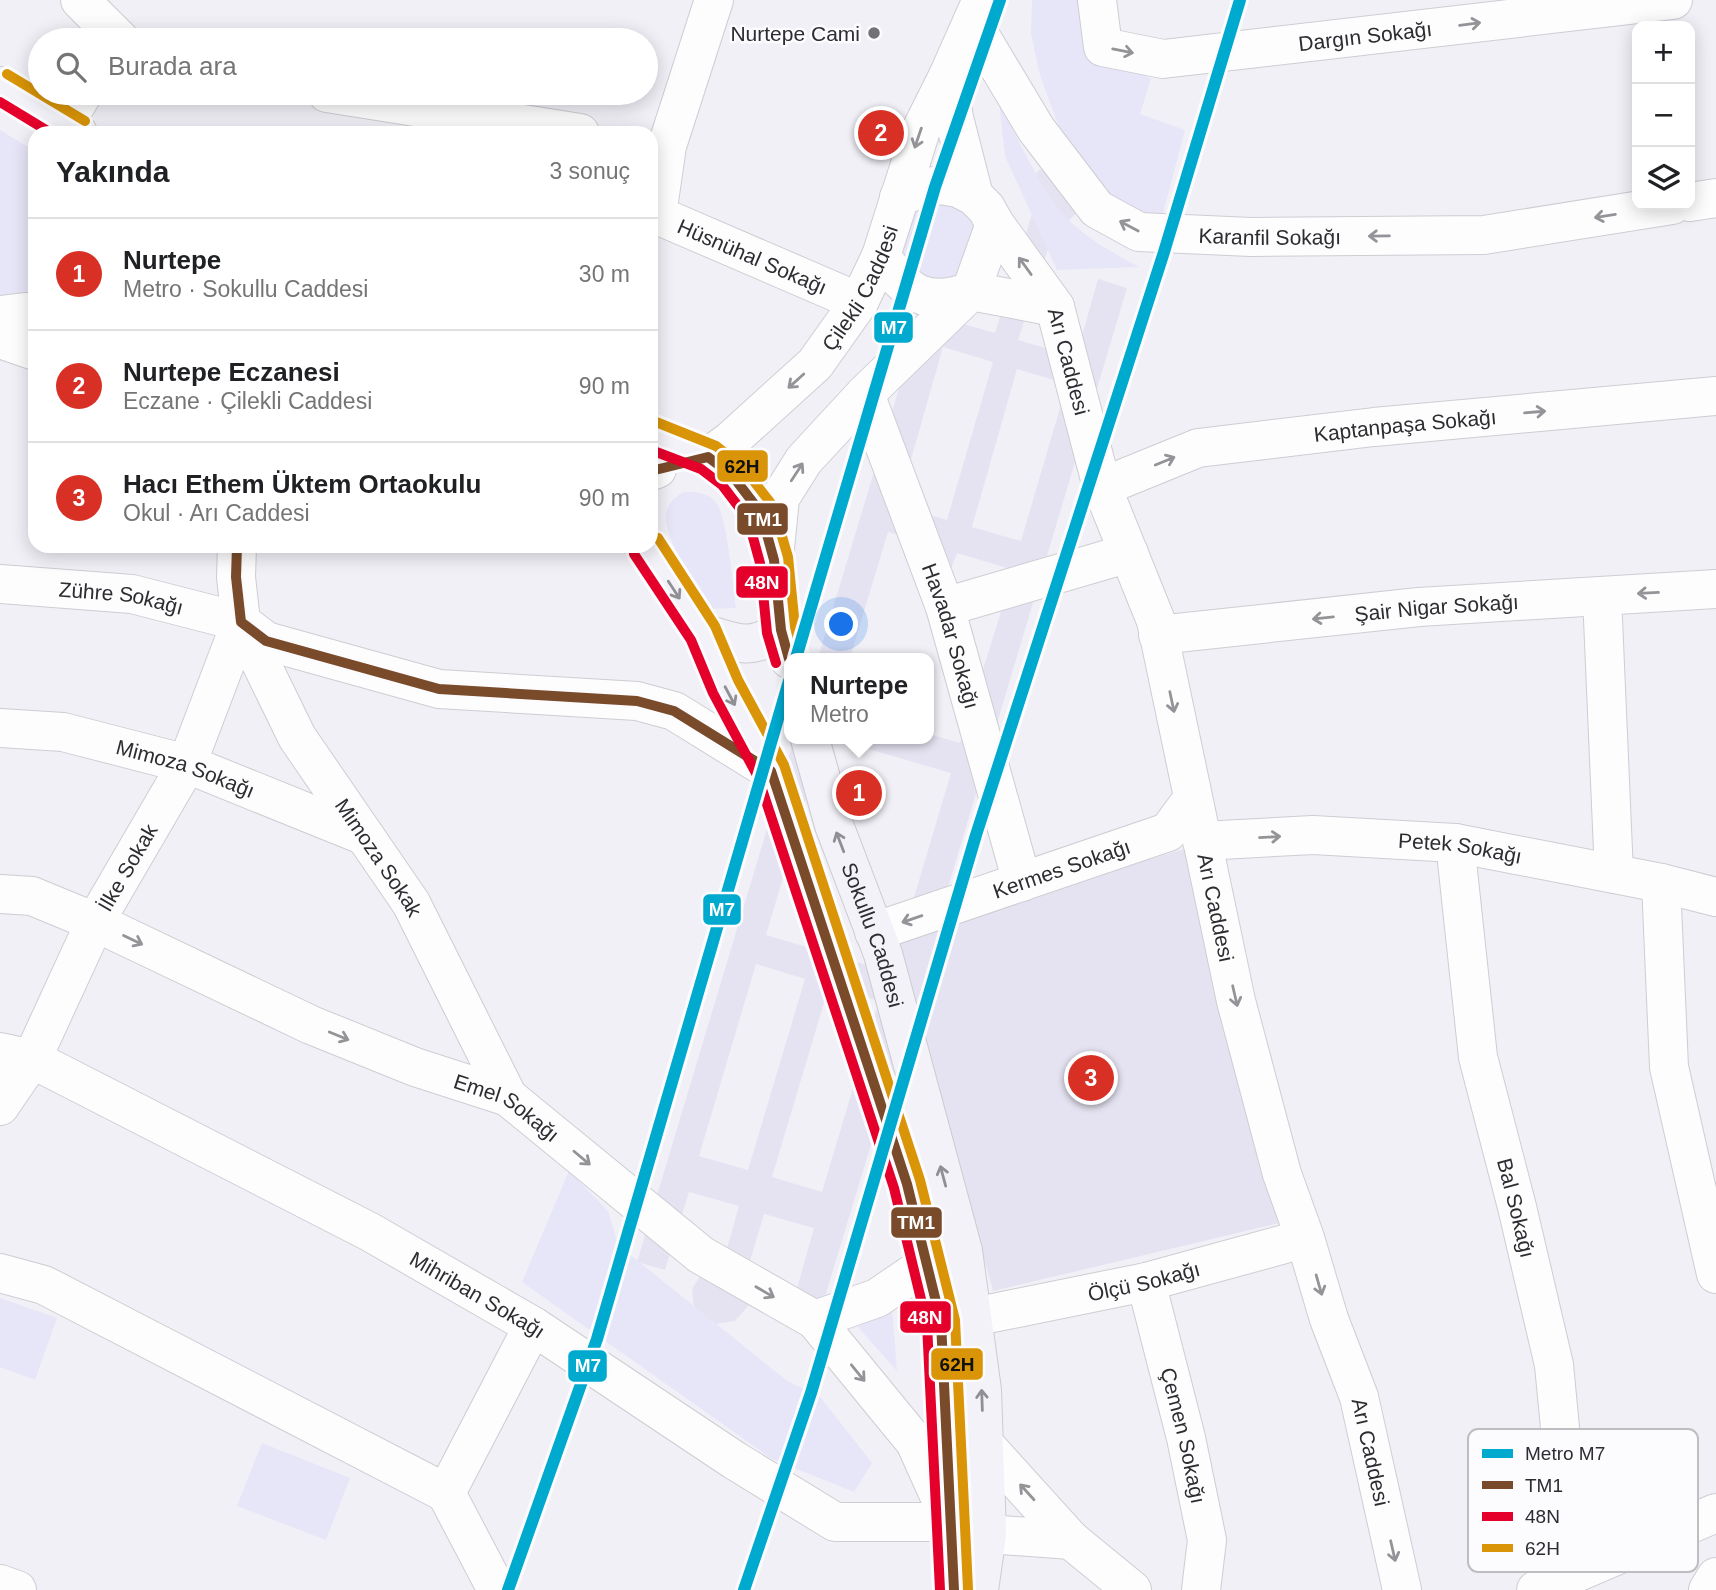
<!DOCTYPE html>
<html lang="tr">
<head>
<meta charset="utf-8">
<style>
	:root { --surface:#fff; --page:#f2f2f2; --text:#202124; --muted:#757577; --line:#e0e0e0; --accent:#d93025 }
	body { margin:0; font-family:Arial,sans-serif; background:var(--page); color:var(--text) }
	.controls { position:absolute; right:21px; top:21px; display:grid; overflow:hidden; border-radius:14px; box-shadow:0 4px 18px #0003 }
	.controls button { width:63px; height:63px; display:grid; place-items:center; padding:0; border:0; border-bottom:2px solid var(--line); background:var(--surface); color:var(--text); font:35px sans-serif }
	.you { position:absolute; left:842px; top:625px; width:24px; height:24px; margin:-18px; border:5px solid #fff; border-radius:50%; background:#1a73e8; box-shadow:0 0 0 10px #1a73e833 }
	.badge { display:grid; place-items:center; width:46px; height:46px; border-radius:50%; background:var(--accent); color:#fff; font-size:23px; font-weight:700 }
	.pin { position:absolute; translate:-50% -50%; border:4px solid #fff; box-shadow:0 2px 7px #0006 }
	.popup { position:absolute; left:784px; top:653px; width:150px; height:91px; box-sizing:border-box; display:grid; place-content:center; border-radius:14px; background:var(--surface); filter:drop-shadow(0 2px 5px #0005); font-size:23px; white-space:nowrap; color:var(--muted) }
	.popup b { font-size:26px; color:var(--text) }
	.popup::after { content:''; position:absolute; left:50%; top:100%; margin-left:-14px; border:14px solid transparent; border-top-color:var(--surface) }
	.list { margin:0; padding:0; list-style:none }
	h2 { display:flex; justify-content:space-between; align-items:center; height:91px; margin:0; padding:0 28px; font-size:30px }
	h2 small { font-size:23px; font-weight:400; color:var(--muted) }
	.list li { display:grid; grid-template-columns:46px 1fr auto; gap:21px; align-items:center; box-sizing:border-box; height:112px; padding:0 28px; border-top:2px solid var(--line) }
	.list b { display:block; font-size:26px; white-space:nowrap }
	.list p { margin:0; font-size:23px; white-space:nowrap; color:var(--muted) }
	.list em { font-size:23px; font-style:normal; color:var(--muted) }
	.icon { flex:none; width:38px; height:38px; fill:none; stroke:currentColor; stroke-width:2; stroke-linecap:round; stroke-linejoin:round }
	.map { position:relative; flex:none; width:1716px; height:1590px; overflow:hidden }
	.search { position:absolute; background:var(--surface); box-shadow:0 4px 18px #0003; left:28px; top:28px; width:630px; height:77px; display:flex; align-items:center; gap:18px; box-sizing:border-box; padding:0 24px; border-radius:38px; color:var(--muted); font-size:26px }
	.panel { position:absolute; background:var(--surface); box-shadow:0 4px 18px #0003; left:28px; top:126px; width:630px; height:427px; border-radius:21px }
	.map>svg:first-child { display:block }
</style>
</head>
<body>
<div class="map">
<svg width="1716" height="1590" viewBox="0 0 1716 1590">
	<rect width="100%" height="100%" fill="#f1f0f7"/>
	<!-- built -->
	<path fill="#e5e3f1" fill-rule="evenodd" d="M1049 167 1081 209 1067 222 1056 225 1018 340 1076 357 1098 279 1127 288 938 921 1188 848 1284 1222 993 1291 914 1003 820 1313 793 1303 814 1228 764 1214 745 1278 750 1296 748 1306 735 1321 716 1324 707 1321 694 1307 692 1289 702 1273 722 1266 739 1206 689 1192 665 1270 637 1262 794 739H824L766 935 891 972 895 934 904 931 951 773 834 739H929V734L960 743 1014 570 957 553 950 571 931 545 888 532 850 658H818L944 239 950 320 995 333 1032 214V178L1039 170ZM943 347 993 362 947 520 898 505ZM1017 369 1067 384 1021 541 972 527ZM756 964 805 979 748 1170 699 1156ZM829 986 879 1001 822 1192 772 1177Z"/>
	<!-- green -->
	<path fill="#e7e5f8" d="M1032 0H1087L1086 45 1151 79 1140 114 1185 130 1162 217 1134 215 1089 179 1062 135 1040 75 1031 34Z
		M999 102C1020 141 1042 196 1075 226 1095 243 1116 255 1139 267L1057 270 1005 156Z
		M0 130 35 151V309L0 300Z
		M934 202 959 206 977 224 956 279 929 280 908 264 902 252 911 214 922 207Z
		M683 492C696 492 709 492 717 504 727 518 733 587 736 608L710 609C698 588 665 540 666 518 666 506 673 498 683 492Z
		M569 1171 608 1211 618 1245 786 1380 821 1398 872 1463 854 1492 772 1459 522 1282Z
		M0 1298 57 1318 35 1380 0 1367Z
		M892 1307 897 1371 858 1327Z
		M262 1443 350 1478 326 1540 237 1506Z"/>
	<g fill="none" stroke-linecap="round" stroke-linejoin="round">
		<defs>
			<g id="minor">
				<path d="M80 0 120 40"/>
				<path id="s1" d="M714 0 667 146 657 215 859 302"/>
				<path id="s2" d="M1097 0 1103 47 1163 59 1673 0"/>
				<path id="s3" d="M972 22 1036 129 1097 209 1139 232 1251 237 1484 235 1672 205"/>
				<path d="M948 76 954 118 974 196"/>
				<path d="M327 93 580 133"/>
				<path d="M64 125 83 93"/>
				<path id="s4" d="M899 197 923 188 940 185 958 188 974 196 986 208 995 224 1055 307 1102 487 1156 621 1236 1001 1282 1174 1305 1238 1329 1319 1359 1397 1402 1590"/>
				<path d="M1690 202 1716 198"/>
				<path d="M881 256C907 293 925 308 971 291L995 224"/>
				<path d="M0 315 27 312 35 313"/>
				<path d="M0 339 35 351"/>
				<path id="s5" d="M865 394 945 607 1022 882"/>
				<path id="s6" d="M708 457 730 441 815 364 859 302 881 256 921 130 948 76 980 4"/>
				<path d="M651 471 657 469"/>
				<path id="s7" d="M1102 487 1198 448 1374 427 1716 396"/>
				<path id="s8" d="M237 546 236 577 241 622 297 737 411 903 508 1097"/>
				<path d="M774 558 780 498 804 460 865 394 971 291 1055 307"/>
				<path id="s9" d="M0 584 132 594 241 622 266 641 439 689 637 701 674 711 771 771"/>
				<path d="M1602 596 1614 874"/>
				<path d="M945 607 1129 553"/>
				<path id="s10" d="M1158 635 1419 607 1716 589"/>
				<path id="s11" d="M0 728 63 732 187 764 365 836"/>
				<path id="s12" d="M1202 841 1313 835 1455 843 1661 883 1716 897"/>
				<path id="s13" d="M1455 843 1478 1057 1517 1207 1554 1365 1574 1574"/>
				<path d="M1661 883 1669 1067 1716 1274"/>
				<path id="s14" d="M0 894 32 896 95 922 311 1025 415 1067 508 1097 701 1255 815 1320 877 1298 927 1264 947 1238"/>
				<path id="s15" d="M874 932 1168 832 1193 798"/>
				<path id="s16" d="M0 1052 32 1059 370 1232 533 1326 734 1460 835 1522H951L915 1442 815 1320"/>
				<path id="s17" d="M0 1106 32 1059 95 922 187 764 241 622"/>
				<path d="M0 1273 44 1285 446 1493 497 1590"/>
				<path id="s18" d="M1146 1282 1186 1438 1207 1540 1201 1590"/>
				<path id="s19" d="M993 1313 1146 1282 1292 1242"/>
				<path d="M984 1444 1071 1540 1132 1590"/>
				<path d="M446 1493 533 1326"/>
				<path d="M987 1534 1071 1540"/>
				<path d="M0 1584 17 1590"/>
				<path d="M1536 1590 1716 1513"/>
				<path d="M1708 1590 1716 1577"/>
			</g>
			<g id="major">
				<path d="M0 86 78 133"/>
				<path d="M651 435 708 457 732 475 761 513 774 560 781 630 789 659"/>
				<path d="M646 546 703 633 725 686 771 771 907 1184 941 1322 954 1590"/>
				<path d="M703 633C736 643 750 652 781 630"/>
				<path id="s20" d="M810 739 834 825 883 954 963 1251 982 1390 987 1534 979 1590"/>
			</g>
		</defs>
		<!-- minor casing -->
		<use href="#minor" stroke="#cecdd2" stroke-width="40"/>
		<!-- major casing -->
		<use href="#major" stroke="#cccbcf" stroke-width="40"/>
		<!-- minor -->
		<use href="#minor" stroke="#fdfdfe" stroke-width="38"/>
		<!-- major -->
		<use href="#major" stroke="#f3f2f8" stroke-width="38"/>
		<defs>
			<path id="bus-1" d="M651 471 708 457 732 475 761 513 774 560 781 630 789 659
				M237 546 236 577 241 622 266 641 439 689 637 701 674 711 771 771 907 1184 941 1322 954 1590"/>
			<path id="bus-2" d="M0 102 51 133
				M651 450 701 469 722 485 748 519 760 563 767 633 776 663
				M634 554 691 640 713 693 758 777 894 1188 927 1324 940 1590"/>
			<path id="bus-3" d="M7 74 85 121
				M656 422 716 446 742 466 773 506 788 557 795 627 802 655
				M658 538 715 626 738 680 784 765 920 1180 955 1320 968 1589"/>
		</defs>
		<!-- bus-1 casing -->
		<use href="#bus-1" stroke="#fcfcff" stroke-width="16"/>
		<!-- bus-2 casing -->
		<use href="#bus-2" stroke="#fcfcff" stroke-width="16"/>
		<!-- bus-3 casing -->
		<use href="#bus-3" stroke="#fcfcff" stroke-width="16"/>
		<!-- bus-1 -->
		<use href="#bus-1" stroke="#7a4b2a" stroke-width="10"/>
		<!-- bus-2 -->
		<use href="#bus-2" stroke="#e4002b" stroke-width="10"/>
		<!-- bus-3 -->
		<use href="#bus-3" stroke="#d99407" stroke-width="10"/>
		<defs>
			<path id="metro-1" d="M796 658 935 187 1000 0
				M508 1590 597 1339 789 681
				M744 1590 811 1393 976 835 1164 252 1240 0"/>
		</defs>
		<!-- metro-1 casing -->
		<use href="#metro-1" stroke="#fcfcff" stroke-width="18"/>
		<!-- metro-1 -->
		<use href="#metro-1" stroke="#00a9ce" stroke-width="12"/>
	</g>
	<!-- one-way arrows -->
	<defs><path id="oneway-shaft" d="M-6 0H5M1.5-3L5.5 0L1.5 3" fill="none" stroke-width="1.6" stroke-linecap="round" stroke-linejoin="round" transform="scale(1.75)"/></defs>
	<g stroke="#949498">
		<use href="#oneway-shaft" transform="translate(1470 24) rotate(-7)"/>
		<use href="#oneway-shaft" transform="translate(1123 51) rotate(11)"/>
		<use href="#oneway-shaft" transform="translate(918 138) rotate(109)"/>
		<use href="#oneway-shaft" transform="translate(1605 216) rotate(171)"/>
		<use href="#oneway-shaft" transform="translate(1129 226) rotate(-152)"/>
		<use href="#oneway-shaft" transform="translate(1379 236) rotate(179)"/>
		<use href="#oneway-shaft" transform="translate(1025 266) rotate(-126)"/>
		<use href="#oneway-shaft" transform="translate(796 381) rotate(138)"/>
		<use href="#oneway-shaft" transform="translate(1535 412) rotate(-5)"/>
		<use href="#oneway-shaft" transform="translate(1165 461) rotate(-22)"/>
		<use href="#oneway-shaft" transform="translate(797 472) rotate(-57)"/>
		<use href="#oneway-shaft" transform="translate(1648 593) rotate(177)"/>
		<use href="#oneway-shaft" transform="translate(1323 618) rotate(174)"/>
		<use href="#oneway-shaft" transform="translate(1172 702) rotate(78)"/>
		<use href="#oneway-shaft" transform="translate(1270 837) rotate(-3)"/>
		<use href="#oneway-shaft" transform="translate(912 919) rotate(161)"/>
		<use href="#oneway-shaft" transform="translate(133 940) rotate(26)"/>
		<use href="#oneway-shaft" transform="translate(1235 996) rotate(77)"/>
		<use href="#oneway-shaft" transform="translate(339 1036) rotate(22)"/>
		<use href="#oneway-shaft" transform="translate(582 1158) rotate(40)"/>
		<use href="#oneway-shaft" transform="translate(1319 1285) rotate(74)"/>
		<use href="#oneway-shaft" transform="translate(765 1292) rotate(30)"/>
		<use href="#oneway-shaft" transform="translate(858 1373) rotate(51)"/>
		<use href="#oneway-shaft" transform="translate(1027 1492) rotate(-132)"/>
		<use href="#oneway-shaft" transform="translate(1393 1551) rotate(77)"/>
	</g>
	<g stroke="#908f94">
		<use href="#oneway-shaft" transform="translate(674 590) rotate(57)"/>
		<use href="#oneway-shaft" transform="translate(730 696) rotate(62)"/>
		<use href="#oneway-shaft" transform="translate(840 842) rotate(-111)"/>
		<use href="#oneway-shaft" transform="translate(943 1176) rotate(-105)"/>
		<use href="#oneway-shaft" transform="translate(982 1400) rotate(-92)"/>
	</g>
	<!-- markers -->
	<circle fill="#717176" stroke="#fcfcff" stroke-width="2.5" cx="874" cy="33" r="7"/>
	<g text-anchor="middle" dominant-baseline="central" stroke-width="5" stroke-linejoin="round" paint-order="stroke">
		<!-- poi labels -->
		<g font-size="21" fill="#2c2c31" stroke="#fcfcff" text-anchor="end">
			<text x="860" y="33">Nurtepe Cami</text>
		</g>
		<!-- street labels -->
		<g font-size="21" fill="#2c2c31" stroke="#fcfcff">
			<text stroke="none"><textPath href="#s2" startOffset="312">Dargın Sokağı</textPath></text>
			<text stroke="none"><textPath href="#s3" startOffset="404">Karanfil Sokağı</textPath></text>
			<text stroke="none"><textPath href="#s1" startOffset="327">Hüsnühal Sokağı</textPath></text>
			<text stroke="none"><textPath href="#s6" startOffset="231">Çilekli Caddesi</textPath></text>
			<text stroke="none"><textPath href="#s4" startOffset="273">Arı Caddesi</textPath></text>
			<text stroke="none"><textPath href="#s7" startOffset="312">Kaptanpaşa Sokağı</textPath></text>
			<text stroke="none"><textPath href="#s9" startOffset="122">Zühre Sokağı</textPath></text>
			<text stroke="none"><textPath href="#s10" startOffset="280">Şair Nigar Sokağı</textPath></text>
			<text stroke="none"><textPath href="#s5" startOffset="257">Havadar Sokağı</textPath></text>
			<text stroke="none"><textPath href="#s11" startOffset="191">Mimoza Sokağı</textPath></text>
			<text stroke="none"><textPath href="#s12" startOffset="259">Petek Sokağı</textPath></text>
			<text stroke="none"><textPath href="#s8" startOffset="350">Mimoza Sokak</textPath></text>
			<text stroke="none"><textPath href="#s17" startOffset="271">İlke Sokak</textPath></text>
			<text stroke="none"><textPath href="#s15" startOffset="198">Kermes Sokağı</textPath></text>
			<text stroke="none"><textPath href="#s4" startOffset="840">Arı Caddesi</textPath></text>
			<text stroke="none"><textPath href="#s20" startOffset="206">Sokullu Caddesi</textPath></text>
			<text stroke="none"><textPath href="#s14" startOffset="553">Emel Sokağı</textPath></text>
			<text stroke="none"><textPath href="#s13" startOffset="371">Bal Sokağı</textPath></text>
			<text stroke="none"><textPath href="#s19" startOffset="154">Ölçü Sokağı</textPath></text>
			<text stroke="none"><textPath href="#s16" startOffset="537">Mihriban Sokağı</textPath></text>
			<text stroke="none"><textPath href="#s18" startOffset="158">Çemen Sokağı</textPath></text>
			<text stroke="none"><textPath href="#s4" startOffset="1407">Arı Caddesi</textPath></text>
		</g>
	</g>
	<!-- legend -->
	<rect x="1468" y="1429" width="230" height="143" rx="10" fill="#fcfcff" stroke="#bebec1" stroke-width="2"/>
	<rect x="1482" y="1449" width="31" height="9" fill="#00a9ce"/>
	<rect x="1482" y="1481" width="31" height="8" fill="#7a4b2a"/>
	<rect x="1482" y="1512" width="31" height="9" fill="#e4002b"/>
	<rect x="1482" y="1544" width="31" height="8" fill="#d99407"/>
	<g font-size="19" fill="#2c2c31">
		<text x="1525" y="1460">Metro M7</text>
		<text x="1525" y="1492">TM1</text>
		<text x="1525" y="1523">48N</text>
		<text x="1525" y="1555">62H</text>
	</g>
	<g stroke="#fcfcff" stroke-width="2.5">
		<rect x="873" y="311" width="41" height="33" rx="7" fill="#00a9ce"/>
		<rect x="716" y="449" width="53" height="34" rx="7" fill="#d99407"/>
		<rect x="736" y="502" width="53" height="34" rx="7" fill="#7a4b2a"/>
		<rect x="735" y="565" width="54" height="34" rx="7" fill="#e4002b"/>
		<rect x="702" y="893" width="40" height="33" rx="7" fill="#00a9ce"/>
		<rect x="890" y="1206" width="53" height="33" rx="7" fill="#7a4b2a"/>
		<rect x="899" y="1300" width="53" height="34" rx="7" fill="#e4002b"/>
		<rect x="930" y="1347" width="54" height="34" rx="7" fill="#d99407"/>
		<rect x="567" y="1349" width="41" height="34" rx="7" fill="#00a9ce"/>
	</g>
	<g font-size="19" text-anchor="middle" font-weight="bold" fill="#fff">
		<text x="894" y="334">M7</text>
		<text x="763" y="526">TM1</text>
		<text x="762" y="589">48N</text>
		<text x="722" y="916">M7</text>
		<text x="916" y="1229">TM1</text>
		<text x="925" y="1324">48N</text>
		<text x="588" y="1372">M7</text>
	</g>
	<g font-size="19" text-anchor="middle" font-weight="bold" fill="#111">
		<text x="742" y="473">62H</text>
		<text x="957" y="1371">62H</text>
	</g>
</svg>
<div class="controls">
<button>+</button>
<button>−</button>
<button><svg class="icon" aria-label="layers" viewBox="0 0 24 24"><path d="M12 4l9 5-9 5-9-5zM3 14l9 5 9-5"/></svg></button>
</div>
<div class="you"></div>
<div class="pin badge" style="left:859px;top:793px">1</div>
<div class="popup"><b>Nurtepe</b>Metro</div>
<div class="pin badge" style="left:881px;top:133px">2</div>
<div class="pin badge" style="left:1091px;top:1078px">3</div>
<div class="search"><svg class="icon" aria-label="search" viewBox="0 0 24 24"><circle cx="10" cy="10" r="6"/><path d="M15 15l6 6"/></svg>Burada ara</div>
<section class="panel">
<h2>Yakında<small>3 sonuç</small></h2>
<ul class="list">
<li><span class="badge">1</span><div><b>Nurtepe</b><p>Metro · Sokullu Caddesi</p></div><em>30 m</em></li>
<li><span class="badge">2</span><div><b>Nurtepe Eczanesi</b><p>Eczane · Çilekli Caddesi</p></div><em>90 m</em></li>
<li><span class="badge">3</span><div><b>Hacı Ethem Üktem Ortaokulu</b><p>Okul · Arı Caddesi</p></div><em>90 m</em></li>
</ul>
</section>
</div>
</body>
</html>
